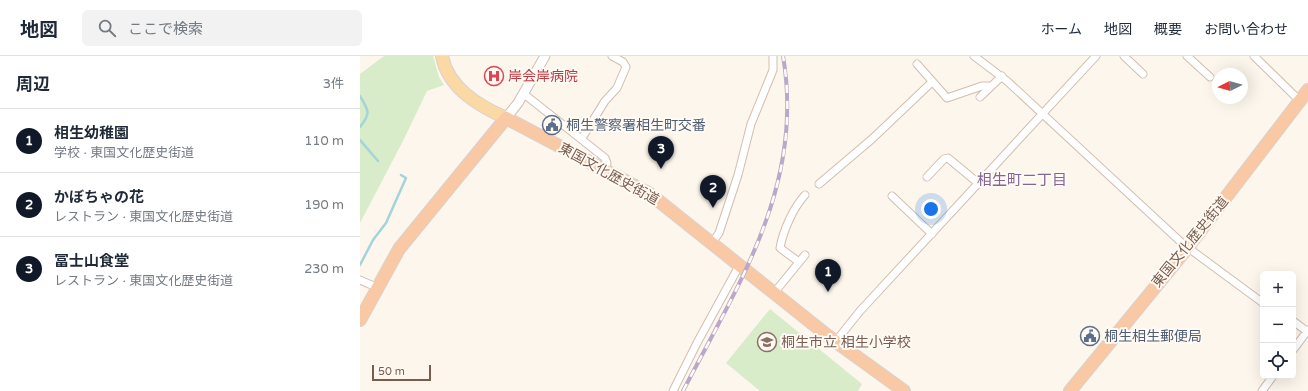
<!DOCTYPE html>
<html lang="ja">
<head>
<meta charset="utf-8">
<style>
	:root { --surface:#fff; --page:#f2f2f3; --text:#1f2937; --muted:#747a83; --line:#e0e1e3; --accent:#111827 }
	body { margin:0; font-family:"Varela Round","Noto Sans JP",sans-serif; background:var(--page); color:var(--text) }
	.controls { position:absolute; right:12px; bottom:12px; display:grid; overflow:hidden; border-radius:6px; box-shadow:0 4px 16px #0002 }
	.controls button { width:36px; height:36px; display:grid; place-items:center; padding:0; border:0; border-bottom:1px solid var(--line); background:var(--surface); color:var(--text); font:20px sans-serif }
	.compass { position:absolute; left:852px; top:12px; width:36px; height:36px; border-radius:50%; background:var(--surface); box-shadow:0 4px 16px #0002; rotate:265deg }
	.scale { position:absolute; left:12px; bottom:10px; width:59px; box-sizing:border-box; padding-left:4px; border:2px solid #7a5c4d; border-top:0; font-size:11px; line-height:14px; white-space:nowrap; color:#7a5c4d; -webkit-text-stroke:3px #fffaf3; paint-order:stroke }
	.you { position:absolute; left:571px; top:153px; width:14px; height:14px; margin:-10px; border:3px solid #fff; border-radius:50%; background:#1a73e8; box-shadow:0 0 0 6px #1a73e833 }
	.badge { display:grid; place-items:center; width:26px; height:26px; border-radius:50%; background:var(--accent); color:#fff; font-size:13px; font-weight:700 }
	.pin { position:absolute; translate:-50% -33px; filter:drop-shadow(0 1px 2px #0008) }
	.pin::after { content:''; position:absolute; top:21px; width:14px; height:12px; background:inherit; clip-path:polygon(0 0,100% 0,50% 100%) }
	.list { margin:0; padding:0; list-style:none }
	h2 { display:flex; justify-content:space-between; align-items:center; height:52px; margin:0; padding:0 16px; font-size:17px }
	h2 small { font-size:13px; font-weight:400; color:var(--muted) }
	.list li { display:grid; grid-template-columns:26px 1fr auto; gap:12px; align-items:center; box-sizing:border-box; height:64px; padding:0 16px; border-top:1px solid var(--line) }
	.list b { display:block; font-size:15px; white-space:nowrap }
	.list p { margin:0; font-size:13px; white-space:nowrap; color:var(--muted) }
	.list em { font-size:13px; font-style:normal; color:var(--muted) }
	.icon { flex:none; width:22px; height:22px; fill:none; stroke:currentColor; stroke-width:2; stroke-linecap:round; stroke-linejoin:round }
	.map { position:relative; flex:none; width:948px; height:335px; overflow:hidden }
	header { display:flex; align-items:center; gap:24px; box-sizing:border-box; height:56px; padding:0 20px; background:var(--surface); border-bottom:1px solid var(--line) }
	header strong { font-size:19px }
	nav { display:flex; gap:22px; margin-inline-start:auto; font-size:14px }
	.search { width:280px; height:36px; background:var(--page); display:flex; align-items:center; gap:10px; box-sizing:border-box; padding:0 14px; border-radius:6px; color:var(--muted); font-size:15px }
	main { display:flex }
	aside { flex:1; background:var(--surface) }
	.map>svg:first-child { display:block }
</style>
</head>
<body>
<header>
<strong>地図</strong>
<div class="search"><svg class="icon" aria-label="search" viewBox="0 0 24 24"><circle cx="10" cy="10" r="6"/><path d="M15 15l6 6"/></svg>ここで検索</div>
<nav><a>ホーム</a><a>地図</a><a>概要</a><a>お問い合わせ</a></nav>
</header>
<main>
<aside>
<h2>周辺<small>3件</small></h2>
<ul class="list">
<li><span class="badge">1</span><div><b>相生幼稚園</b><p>学校 · 東国文化歴史街道</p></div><em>110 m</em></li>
<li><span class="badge">2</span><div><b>かぼちゃの花</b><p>レストラン · 東国文化歴史街道</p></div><em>190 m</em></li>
<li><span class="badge">3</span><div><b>冨士山食堂</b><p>レストラン · 東国文化歴史街道</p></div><em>230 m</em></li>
</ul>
</aside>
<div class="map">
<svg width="948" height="335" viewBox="0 0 948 335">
	<rect width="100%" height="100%" fill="#fdf6ec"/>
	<!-- green -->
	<path fill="#d8ecc9" d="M24 0H73L79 21 84 29 67 35 43 85 0 167V18Z
		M410 253 502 328 498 335H400L366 307Z"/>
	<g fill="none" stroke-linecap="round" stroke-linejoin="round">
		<!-- stream -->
		<path stroke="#a5d3da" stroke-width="2.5" d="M0 40C9 55 11 57 0 71
			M0 84 18 105
			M0 209 13 184 26 167 46 122 41 119"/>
		<defs>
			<path id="minor" d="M614 0 647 25 823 188 903 247
				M764 0 783 18
				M827 0 850 21
				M894 0 940 45
				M557 8 587 42 622 30H631
				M164 38 245 102 247 107 244 115
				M620 41 642 20
				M222 82 245 45 257 32 266 11 263 6 252 0
				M567 121 584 103 588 102 618 127
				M459 128 512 83 572 26
				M532 140 572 178
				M352 187 359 177 378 119 391 68 413 14V0
				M439 206 420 192C423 175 433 152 445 139
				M0 224 16 231
				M414 237 445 199
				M933 265 948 276
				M476 285 500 255 736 0
				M933 294 948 274
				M313 335 337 287 379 210
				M902 335 913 320"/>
			<path id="tertiary" d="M146 62 158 47 185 0"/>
			<path id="primary" d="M82 0C88 32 119 50 146 62"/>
			<path id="trunk" d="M0 264 39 193 146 62 290 138 468 280 544 335
				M710 335 824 196 948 34"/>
		</defs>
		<!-- minor casing -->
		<use href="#minor" stroke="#d1beb0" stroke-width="9"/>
		<!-- tertiary casing -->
		<use href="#tertiary" stroke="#d1beb0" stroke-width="11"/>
		<!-- primary casing -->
		<use href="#primary" stroke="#dad1cd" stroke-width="14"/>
		<!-- trunk casing -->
		<use href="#trunk" stroke="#dad1cd" stroke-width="14"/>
		<!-- minor -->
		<use href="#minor" stroke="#fff" stroke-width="7"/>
		<!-- tertiary -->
		<use href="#tertiary" stroke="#fff" stroke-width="9"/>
		<!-- primary -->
		<use href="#primary" stroke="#fbd9a5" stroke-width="12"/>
		<!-- trunk -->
		<use href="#trunk" stroke="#f9c8a4" stroke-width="12"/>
		<defs>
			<path id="rail" d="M323 335C379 227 445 128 423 0"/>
		</defs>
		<!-- rail casing -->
		<use href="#rail" stroke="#b9a8c9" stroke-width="4"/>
		<!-- rail -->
		<use href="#rail" stroke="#fffaf3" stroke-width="2.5" stroke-dasharray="8" stroke-linecap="butt"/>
	</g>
	<!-- icons -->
	<defs>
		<symbol id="hospital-ring" viewBox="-11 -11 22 22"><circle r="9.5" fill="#fffaf3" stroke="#e0444e" stroke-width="1.5"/><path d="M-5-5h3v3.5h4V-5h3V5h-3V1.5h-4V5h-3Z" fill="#e0444e"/></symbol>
		<symbol id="civic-ring" viewBox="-11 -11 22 22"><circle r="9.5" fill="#fffaf3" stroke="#5c6f8a" stroke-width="1.5"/><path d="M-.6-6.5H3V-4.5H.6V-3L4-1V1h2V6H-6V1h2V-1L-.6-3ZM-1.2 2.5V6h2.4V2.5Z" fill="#5c6f8a"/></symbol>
		<symbol id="school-ring" viewBox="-11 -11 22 22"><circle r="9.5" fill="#fffaf3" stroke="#8d6e63" stroke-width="1.5"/><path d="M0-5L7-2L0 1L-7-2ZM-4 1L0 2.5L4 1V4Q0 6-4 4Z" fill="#8d6e63"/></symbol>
	</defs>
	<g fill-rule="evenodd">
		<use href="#hospital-ring" x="123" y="9" width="22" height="22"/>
		<use href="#civic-ring" x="181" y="58" width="22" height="22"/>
		<use href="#civic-ring" x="719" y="269" width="22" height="22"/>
		<use href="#school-ring" x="396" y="275" width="22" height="22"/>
	</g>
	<g text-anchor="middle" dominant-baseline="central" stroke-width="4" stroke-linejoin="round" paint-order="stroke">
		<!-- health labels -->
		<g font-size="14" fill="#be3a42" stroke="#fffaf3" text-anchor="start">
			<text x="148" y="20">岸会岸病院</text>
		</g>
		<!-- service labels -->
		<g font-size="14" fill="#4e5e75" stroke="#fffaf3" text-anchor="start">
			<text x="206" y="69">桐生警察署相生町交番</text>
			<text x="744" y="280">桐生相生郵便局</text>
		</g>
		<!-- street labels -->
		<g font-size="14" fill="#7a5c4d" stroke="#fffaf3">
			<text transform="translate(249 118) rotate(29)">東国文化歴史街道</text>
			<text transform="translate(830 186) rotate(-51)">東国文化歴史街道</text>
		</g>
		<!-- education labels -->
		<g font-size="14" fill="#785e54" stroke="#fffaf3" text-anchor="start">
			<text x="421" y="286">桐生市立 相生小学校</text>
		</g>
		<!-- neighbourhood labels -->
		<g font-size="15" fill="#846695" stroke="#fffaf3">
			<text x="662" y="124">相生町二丁目</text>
		</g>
	</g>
</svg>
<div class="controls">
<button>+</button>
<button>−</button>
<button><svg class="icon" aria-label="locate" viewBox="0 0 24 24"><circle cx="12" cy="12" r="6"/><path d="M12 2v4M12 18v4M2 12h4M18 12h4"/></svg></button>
</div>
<svg class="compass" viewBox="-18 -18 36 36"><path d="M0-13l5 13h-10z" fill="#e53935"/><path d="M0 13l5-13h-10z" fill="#747a83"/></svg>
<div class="scale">50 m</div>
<div class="you"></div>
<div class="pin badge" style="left:468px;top:236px">1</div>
<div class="pin badge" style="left:353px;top:152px">2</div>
<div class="pin badge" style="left:301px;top:113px">3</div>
</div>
</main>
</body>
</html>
